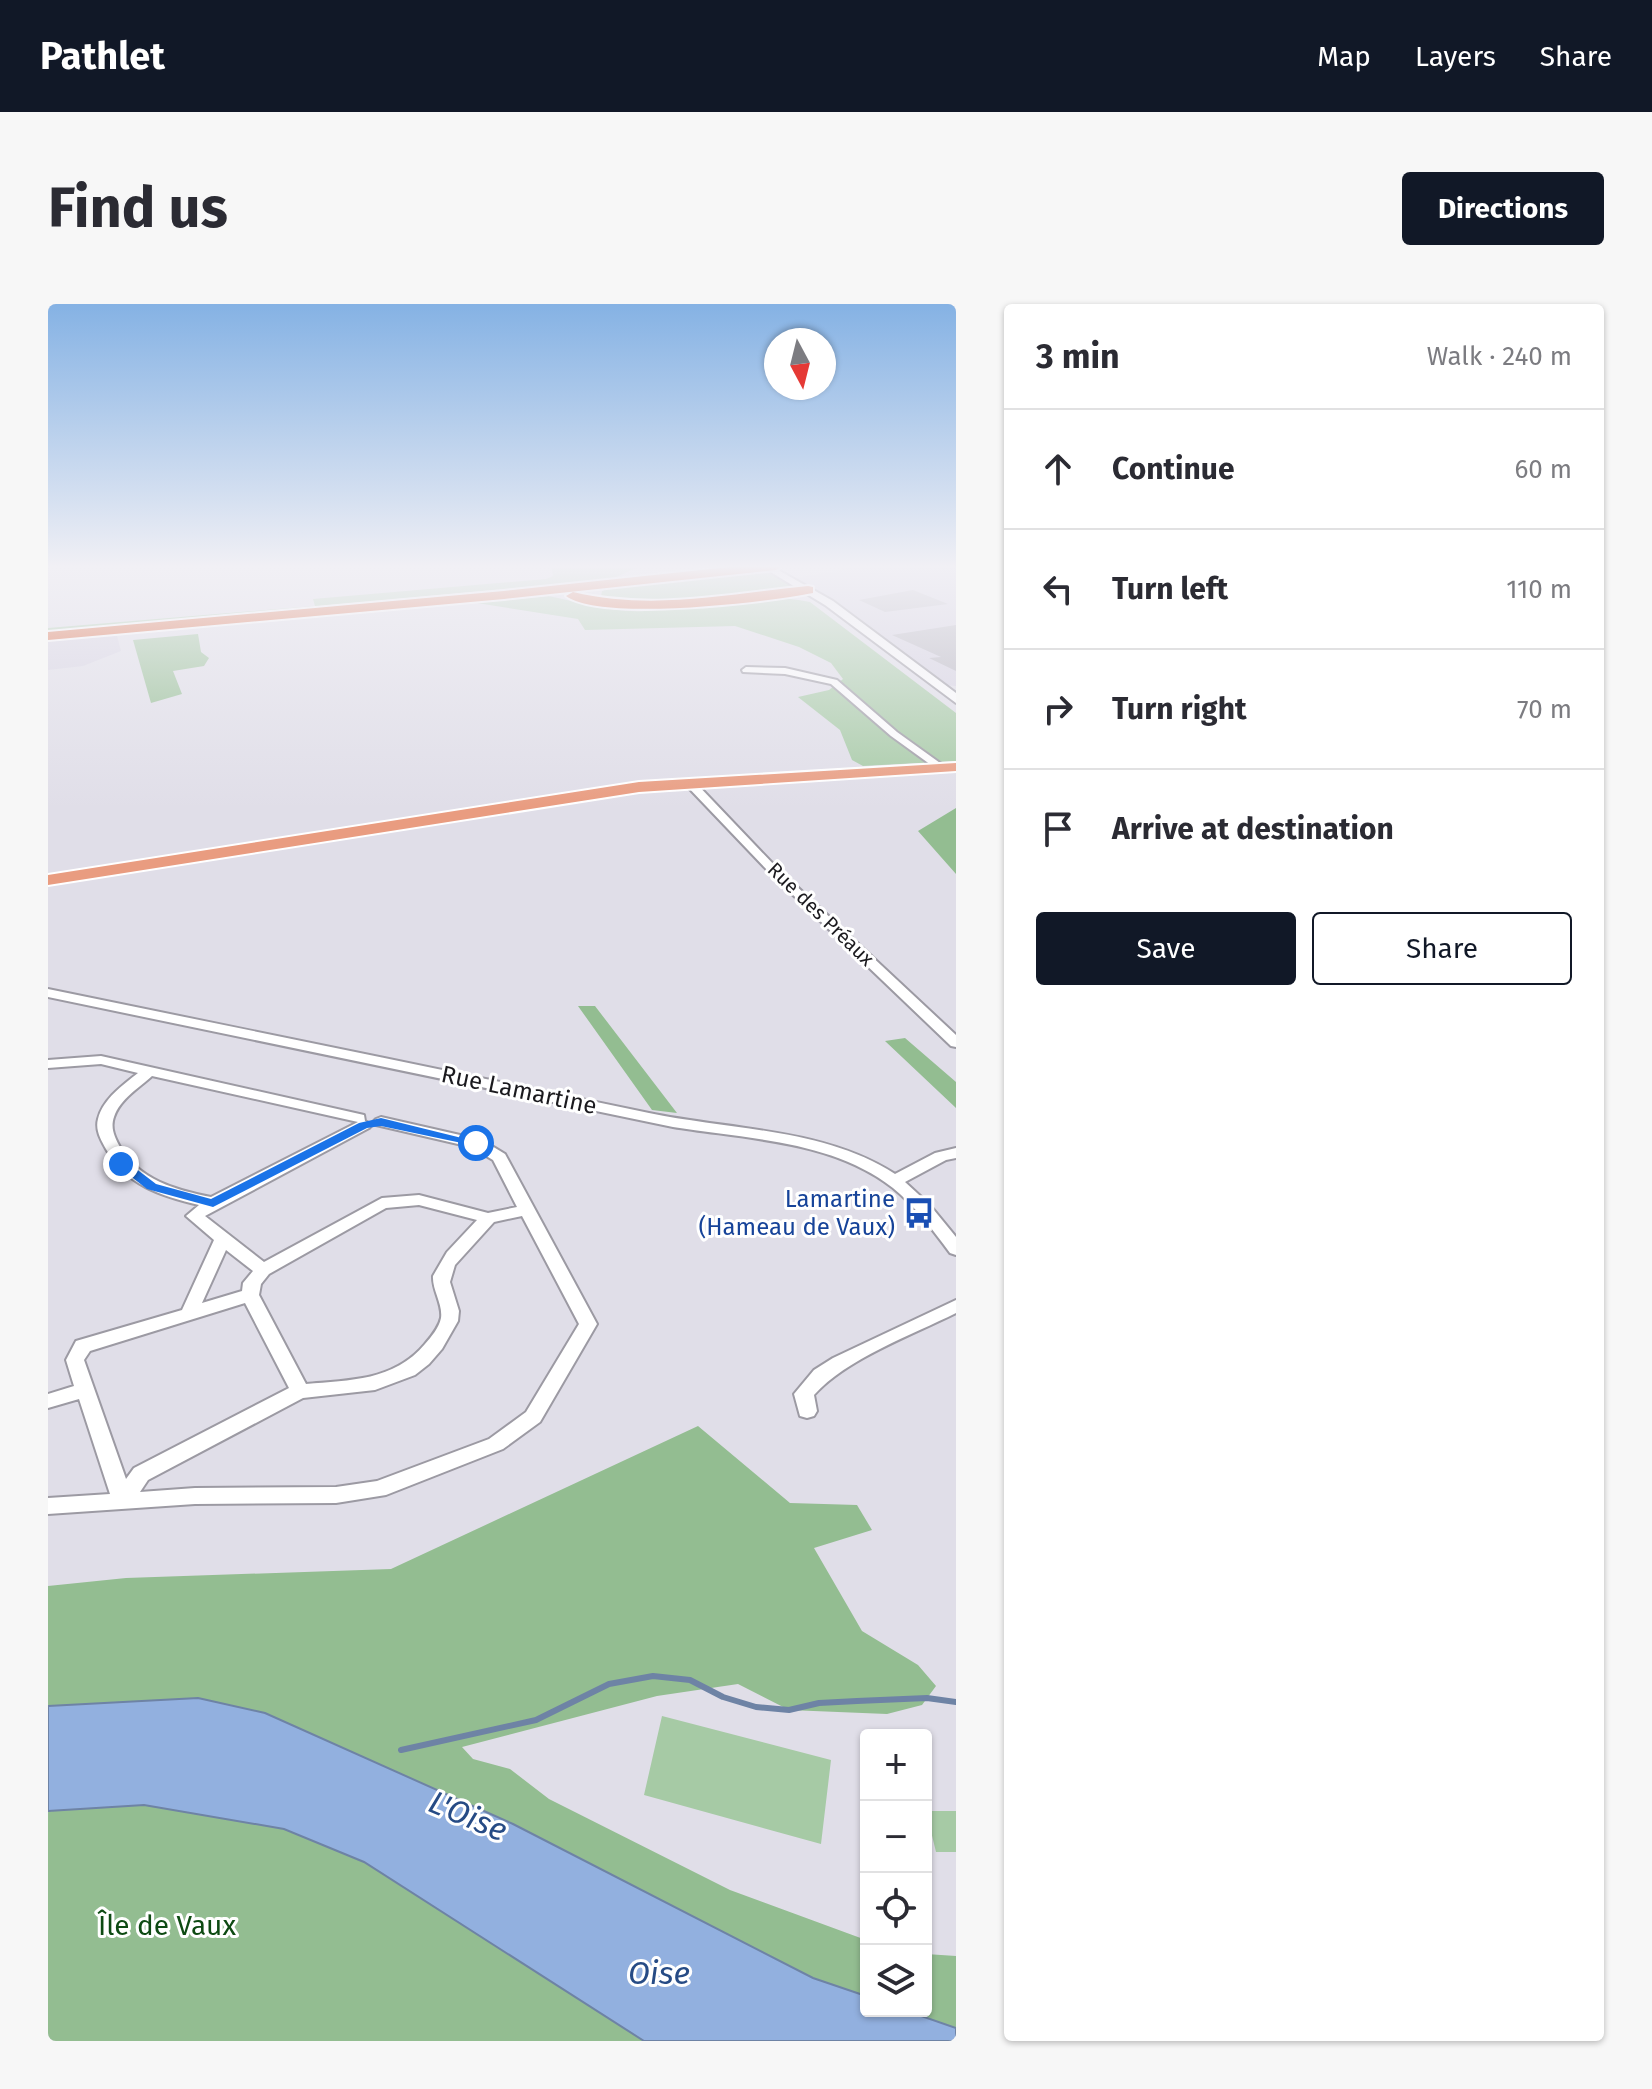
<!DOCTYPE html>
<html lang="en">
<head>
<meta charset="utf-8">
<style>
	:root { --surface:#fff; --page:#f7f7f7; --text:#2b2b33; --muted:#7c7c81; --line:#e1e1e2; --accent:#111827 }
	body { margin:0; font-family:"Fira Sans",sans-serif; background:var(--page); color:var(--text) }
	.controls { position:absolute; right:24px; bottom:24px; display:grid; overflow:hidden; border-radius:8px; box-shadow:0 2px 6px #0004 }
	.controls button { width:72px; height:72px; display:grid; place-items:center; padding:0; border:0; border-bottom:2px solid var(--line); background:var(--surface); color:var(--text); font:40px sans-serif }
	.compass { position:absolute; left:716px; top:24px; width:72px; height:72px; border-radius:50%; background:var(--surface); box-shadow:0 2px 6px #0004; rotate:173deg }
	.stop { position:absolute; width:24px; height:24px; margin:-18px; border:6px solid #1a73e8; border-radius:50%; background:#fff }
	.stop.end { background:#1a73e8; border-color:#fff; box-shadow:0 2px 8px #0008 }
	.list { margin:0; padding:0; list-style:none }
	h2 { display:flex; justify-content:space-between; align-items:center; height:104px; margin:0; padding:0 32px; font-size:34px }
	h2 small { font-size:26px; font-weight:400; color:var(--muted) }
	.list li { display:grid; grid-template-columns:52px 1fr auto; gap:24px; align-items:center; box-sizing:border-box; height:120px; padding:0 32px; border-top:2px solid var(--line) }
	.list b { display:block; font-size:30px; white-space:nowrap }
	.list em { font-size:26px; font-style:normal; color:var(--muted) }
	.actions { display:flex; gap:16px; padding:24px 32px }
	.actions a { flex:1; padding:18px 0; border:2px solid var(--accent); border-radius:8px; text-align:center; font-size:28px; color:var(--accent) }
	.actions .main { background:var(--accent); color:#fff }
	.icon { flex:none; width:44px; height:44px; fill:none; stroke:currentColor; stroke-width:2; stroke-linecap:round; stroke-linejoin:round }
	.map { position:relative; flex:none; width:908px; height:1737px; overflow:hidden; border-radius:8px }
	header { display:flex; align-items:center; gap:48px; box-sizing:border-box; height:112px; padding:0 40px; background:var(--accent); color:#fff }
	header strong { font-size:38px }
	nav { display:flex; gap:44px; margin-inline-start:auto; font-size:28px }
	.intro { display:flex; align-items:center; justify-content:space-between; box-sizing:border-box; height:192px; padding:0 48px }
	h1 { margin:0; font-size:56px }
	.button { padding:20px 36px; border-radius:8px; background:var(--accent); color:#fff; font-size:28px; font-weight:700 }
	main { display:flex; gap:48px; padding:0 48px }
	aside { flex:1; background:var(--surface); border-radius:8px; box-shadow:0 2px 6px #0004 }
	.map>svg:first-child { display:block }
</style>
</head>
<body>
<header>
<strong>Pathlet</strong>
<nav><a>Map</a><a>Layers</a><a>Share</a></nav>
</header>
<div class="intro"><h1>Find us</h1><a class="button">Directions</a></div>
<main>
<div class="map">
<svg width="908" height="1737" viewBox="0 0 908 1737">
	<rect width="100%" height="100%" fill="#e0dee8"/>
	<!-- built -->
	<path fill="#d5d1e1" d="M789 262H908V382L896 381 782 295 747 274 796 266Z
		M69 332 73 347 35 362 0 366V337Z"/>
	<!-- green -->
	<path fill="#a6caa5" d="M503 262H592L564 275 0 327V324L267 302 265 295 498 275 505 272Z
		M722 265 749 284 609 300 553 292 554 287 564 283Z
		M500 292C532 298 564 309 597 307 651 304 709 286 762 298L908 409V457L815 462 804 456 792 426 750 393 781 386 795 375 783 359 751 343 687 322 537 326 530 315 429 299Z
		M614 1412 783 1456 773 1540 596 1491Z
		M878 1507H908V1548H888Z"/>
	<!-- forest -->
	<path fill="#93bd91" d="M150 330 153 348 161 354 156 362 125 367 134 390 103 399 85 336Z
		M908 504V570L870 527Z
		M530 702H547L629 809 604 806Z
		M857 734 908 778V804L837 737Z
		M650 1122 742 1199 809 1201 824 1226 766 1244 814 1327 870 1361 888 1382 874 1401 839 1410 741 1406 690 1380 609 1392 414 1443 425 1455 462 1465 501 1495 682 1586 818 1636V1692L765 1674 465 1520 217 1409 150 1394 0 1402V1282L78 1274 343 1265Z
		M96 1501 236 1525 316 1558 596 1737H0V1507Z
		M878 1650 908 1652V1724L859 1707H878Z"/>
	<!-- water -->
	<path fill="#92b0df" stroke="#6e83a5" stroke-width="2" d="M150 1394 217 1409 465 1520 765 1674 818 1692V1707H859L908 1724V1737H596L316 1558 236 1525 96 1501 0 1507V1402Z"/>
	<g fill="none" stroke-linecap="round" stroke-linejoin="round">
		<!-- stream -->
		<path stroke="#6e83a5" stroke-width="6" d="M353 1446 488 1416 561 1380 605 1372 642 1376 675 1393 708 1403 741 1406 771 1399 809 1397 879 1394 908 1398"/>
	</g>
	<!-- building -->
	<path fill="#b5b3bd" d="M865 286 900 300 837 308 811 296Z
		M908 321V367L881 354 893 353 844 331Z"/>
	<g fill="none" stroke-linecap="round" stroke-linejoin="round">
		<defs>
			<path id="street" d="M698 363 737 364 789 376 849 428 899 464 890 466 843 432 783 380 737 370 695 368 694 366Z
				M637 476H645L729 564 908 731V743L903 742 721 568 637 480Z
				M0 685C200 726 401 767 601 809 682 826 776 824 847 870L887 849 908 844V854L898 856 857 878 881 900 908 933V951L902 949C885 926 867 902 845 884 784 836 698 835 625 823L0 693Z
				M53 752 316 811 317 817 324 821 321 824 157 912 216 958 334 894 371 891 440 909 469 903 445 856 423 843 328 821 325 818 328 815 333 813 434 836 457 850 549 1020 492 1118 455 1145 338 1191 288 1199 147 1200 0 1210V1194L62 1190 31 1095 0 1104V1090L26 1082 18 1056 28 1037 134 1006 166 936 138 912 151 901C113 892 78 881 58 845 53 836 47 826 50 815 55 795 75 781 90 769L53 760 0 764V756ZM104 772 310 818 163 893C128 886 91 876 72 843 67 834 62 824 66 813 72 795 91 784 104 772ZM371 901 429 916 399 948 385 972C384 986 395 1000 393 1014 391 1024 383 1033 377 1040 346 1077 302 1076 258 1080L211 991 213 980 221 970 338 904ZM474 912 531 1020 478 1108 441 1135 329 1177 288 1183 147 1184 92 1188 100 1176 255 1094 327 1086 367 1071 381 1060 394 1045 410 1017 411 1007 402 978 407 961 446 918ZM178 946 205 967 195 979 194 987 154 999ZM197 999 241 1084 86 1164 78 1175 36 1056 42 1047Z
				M908 996V1009C864 1031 798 1055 766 1091L769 1107 766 1112 759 1114 752 1112 746 1090 766 1066 785 1054Z"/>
			<path id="secondary" d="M723 262 785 297 908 389V399L777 301 721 267Z"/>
			<path id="primary" d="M908 459V467L591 488 0 581V571L591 478Z"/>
			<path id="highway" d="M691 262H734L728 266 456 295 0 336V328L456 287Z
				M760 282 765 283V289C719 298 554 318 518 292L525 288C604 307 680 290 760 282Z"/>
		</defs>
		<!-- street casing -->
		<use href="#street" stroke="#9c9aa3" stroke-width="4"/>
		<!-- secondary casing -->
		<use href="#secondary" stroke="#9c9aa3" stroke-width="4"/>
		<!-- primary casing -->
		<use href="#primary" stroke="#fff" stroke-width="4"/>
		<!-- highway casing -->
		<use href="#highway" stroke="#fff" stroke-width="4"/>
		<!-- street -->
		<use href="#street" fill="#fff" fill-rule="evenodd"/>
		<!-- secondary -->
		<use href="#secondary" fill="#fff" fill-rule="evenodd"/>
		<!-- primary -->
		<use href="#primary" fill="#e99c80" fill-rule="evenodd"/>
		<!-- highway -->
		<use href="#highway" fill="#db5a2b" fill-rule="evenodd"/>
	</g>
	<!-- sky -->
	<linearGradient id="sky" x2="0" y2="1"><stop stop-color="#85b2e4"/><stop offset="0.52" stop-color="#f1f0f5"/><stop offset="1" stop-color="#f1f0f5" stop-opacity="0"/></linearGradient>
	<rect width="908" height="505" fill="url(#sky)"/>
	<!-- route -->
	<path fill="#1a73e8" d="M333 814 434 839 428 842 333 822 319 824 165 903 99 885 67 860 78 857 108 880 163 895 311 819Z"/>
	<!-- icons -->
	<defs>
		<symbol id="bus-bare" viewBox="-9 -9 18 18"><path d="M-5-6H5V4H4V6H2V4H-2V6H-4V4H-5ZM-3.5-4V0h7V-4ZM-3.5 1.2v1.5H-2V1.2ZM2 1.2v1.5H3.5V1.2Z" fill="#1a4fb4" stroke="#fff" stroke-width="2.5" paint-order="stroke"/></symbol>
	</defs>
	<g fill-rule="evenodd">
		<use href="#bus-bare" x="849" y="887" width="44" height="44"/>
	</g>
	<g text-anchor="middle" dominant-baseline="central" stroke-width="6" stroke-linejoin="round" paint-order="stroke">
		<!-- far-street labels -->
		<g font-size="20" fill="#1b1a1e" stroke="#fff">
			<text transform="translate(773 610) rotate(44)">Rue des Préaux</text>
		</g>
		<!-- street labels -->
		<g font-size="24" fill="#1b1a1e" stroke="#fff">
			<text transform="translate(471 786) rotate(12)">Rue Lamartine</text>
		</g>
		<!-- transit labels -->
		<g font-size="24" fill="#164399" stroke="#fff" text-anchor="end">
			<text x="847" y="895">Lamartine<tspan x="847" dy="28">(Hameau de Vaux)</tspan></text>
		</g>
		<!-- near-park labels -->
		<g font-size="28" fill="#0d4a12" stroke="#fff">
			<text x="119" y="1621">Île de Vaux</text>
		</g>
		<!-- near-water labels -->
		<g font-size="32" font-style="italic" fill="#264b85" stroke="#fff">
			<text transform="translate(420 1512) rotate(23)">L'Oise</text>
			<text x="611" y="1669">Oise</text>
		</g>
	</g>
</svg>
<div class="controls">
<button>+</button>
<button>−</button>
<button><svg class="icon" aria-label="locate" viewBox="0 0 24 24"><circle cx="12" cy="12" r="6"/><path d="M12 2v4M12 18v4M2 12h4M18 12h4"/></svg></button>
<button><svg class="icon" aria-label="layers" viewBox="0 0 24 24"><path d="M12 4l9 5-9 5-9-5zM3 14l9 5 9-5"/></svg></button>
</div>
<svg class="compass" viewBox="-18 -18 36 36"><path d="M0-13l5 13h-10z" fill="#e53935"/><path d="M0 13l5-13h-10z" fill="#7c7c81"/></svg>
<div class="stop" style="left:428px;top:839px"></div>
<div class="stop end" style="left:73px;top:860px"></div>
</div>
<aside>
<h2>3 min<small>Walk · 240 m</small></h2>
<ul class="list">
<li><svg class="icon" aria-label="ahead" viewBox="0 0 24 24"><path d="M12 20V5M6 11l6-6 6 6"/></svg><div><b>Continue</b></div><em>60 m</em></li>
<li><svg class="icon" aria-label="left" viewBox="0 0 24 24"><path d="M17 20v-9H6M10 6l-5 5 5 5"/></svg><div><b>Turn left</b></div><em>110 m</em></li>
<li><svg class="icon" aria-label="right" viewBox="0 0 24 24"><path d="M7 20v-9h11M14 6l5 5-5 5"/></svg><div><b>Turn right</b></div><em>70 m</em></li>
<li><svg class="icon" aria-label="arrive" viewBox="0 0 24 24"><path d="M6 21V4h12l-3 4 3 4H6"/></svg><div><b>Arrive at destination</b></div></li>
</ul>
<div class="actions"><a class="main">Save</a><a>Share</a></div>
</aside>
</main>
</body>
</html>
